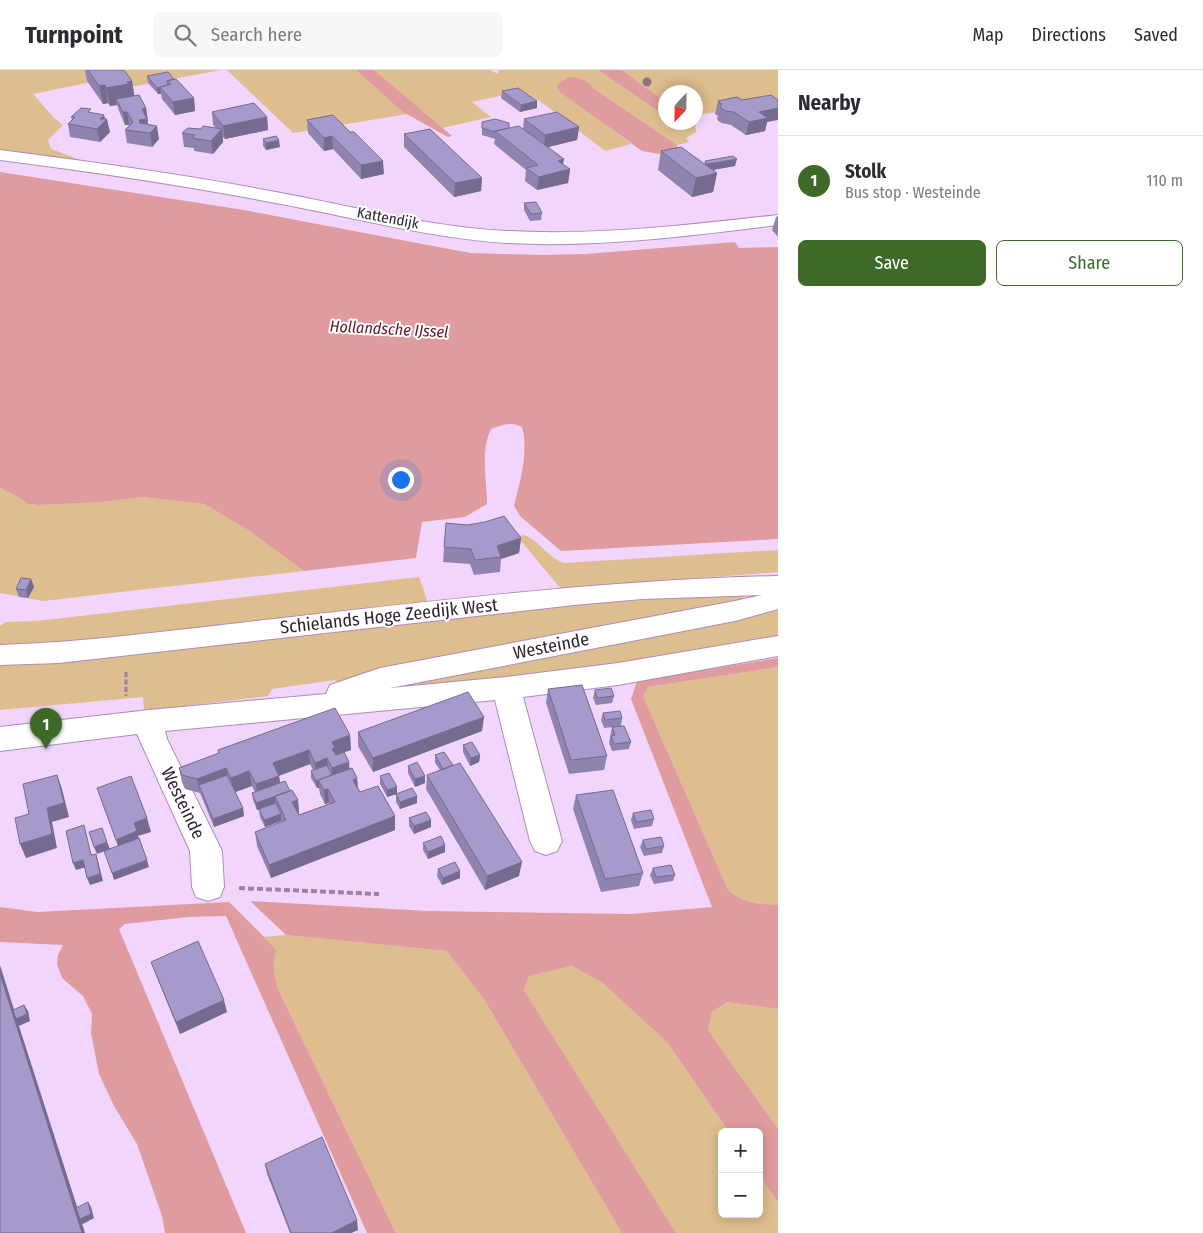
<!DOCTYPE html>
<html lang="en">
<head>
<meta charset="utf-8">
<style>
	:root { --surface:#fff; --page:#f7f7f7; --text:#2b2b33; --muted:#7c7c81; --line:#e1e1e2; --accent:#3e6a27 }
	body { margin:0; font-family:"Fira Sans Condensed",sans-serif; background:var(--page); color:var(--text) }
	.controls { position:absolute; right:15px; bottom:15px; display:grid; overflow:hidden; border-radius:8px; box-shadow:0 2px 12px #0003 }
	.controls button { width:45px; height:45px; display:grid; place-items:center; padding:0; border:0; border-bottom:1px solid var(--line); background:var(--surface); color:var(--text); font:25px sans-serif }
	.compass { position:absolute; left:658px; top:15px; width:45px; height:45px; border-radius:50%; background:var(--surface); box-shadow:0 2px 12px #0003; rotate:202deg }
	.you { position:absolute; left:400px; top:409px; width:18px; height:18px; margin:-12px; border:4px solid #fff; border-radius:50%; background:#1a73e8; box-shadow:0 0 0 8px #1a73e833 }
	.badge { display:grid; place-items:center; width:32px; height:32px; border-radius:50%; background:var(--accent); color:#fff; font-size:16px; font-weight:700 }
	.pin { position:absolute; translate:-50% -41px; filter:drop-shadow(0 1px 2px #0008) }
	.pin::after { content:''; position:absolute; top:26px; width:18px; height:15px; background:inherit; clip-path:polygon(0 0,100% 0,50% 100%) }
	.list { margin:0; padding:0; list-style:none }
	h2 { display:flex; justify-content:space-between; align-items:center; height:65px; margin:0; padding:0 20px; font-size:21px }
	h2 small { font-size:16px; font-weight:400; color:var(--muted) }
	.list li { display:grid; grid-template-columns:32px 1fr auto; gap:15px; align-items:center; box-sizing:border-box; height:90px; padding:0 20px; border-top:1px solid var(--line) }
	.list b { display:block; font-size:19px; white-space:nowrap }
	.list p { margin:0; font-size:16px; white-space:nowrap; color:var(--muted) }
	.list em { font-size:16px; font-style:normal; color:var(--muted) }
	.actions { display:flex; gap:10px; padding:15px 20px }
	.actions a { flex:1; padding:11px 0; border:1px solid var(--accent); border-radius:8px; text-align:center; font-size:18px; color:var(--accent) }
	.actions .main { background:var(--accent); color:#fff }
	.icon { flex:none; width:28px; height:28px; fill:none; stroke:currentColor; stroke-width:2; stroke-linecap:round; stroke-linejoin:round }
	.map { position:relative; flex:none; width:778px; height:1163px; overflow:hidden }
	header { display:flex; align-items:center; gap:30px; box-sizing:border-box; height:70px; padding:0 25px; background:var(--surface); border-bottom:1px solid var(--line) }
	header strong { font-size:24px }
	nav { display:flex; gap:28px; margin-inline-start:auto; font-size:18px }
	.search { width:350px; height:45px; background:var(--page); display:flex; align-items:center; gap:12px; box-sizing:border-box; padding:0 18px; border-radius:8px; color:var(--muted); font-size:19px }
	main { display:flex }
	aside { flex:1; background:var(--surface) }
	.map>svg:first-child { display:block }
</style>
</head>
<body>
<header>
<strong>Turnpoint</strong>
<div class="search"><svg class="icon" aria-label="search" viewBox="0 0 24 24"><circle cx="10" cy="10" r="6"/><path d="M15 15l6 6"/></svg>Search here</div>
<nav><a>Map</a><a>Directions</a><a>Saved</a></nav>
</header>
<main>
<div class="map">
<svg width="778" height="1163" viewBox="0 0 778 1163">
	<rect width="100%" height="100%" fill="#f1d5fc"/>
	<!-- green -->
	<path fill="#debd8e" d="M0 0H221L130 17 121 6 33 24 54 48 63 55 48 70 51 79 88 93 0 81Z
		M227 0H356L407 44 293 63Z
		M374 0H490L498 4 499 0H598L658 41 665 40 666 52 695 53 696 62 686 68 689 72 677 75 593 18 584 10 573 7 557 18 631 74 605 81 544 34 523 21 472 32 491 47 442 58Z
		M622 0H778V34L696 45V22H666L665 32Z
		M0 418 18 427 28 434 39 435 102 432 142 427 204 434 248 460 304 501 43 531 0 523Z
		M524 465C540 471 548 488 564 493L778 480V502L561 519 517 466Z
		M419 507 428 533 48 574 0 576V556L5 552 37 551Z
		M743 526 744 529 376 601 339 615 335 610 272 619 268 626 144 641 143 627 0 640V594L562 536 654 529Z
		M778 540V570L617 597 420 618 419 612 689 560Z
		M778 597V835C759 834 742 833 728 820L643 626 648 617Z
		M286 865 447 881 485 931 622 1163H396L273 908V891L275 880 264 867Z
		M572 896 603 913 706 984 667 972 729 1062H722V1144H759V1105L778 1132V1163H676L524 920 529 906Z
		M727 932 778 939V1059L708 960 712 942Z"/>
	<!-- water -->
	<path fill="#df9b9e" d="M356 0H374L452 66 448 67 403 42Z
		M598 0H622L665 32V40L658 41Z
		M569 7C578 7 588 10 593 18L677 75V78L673 81 659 84 642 81 560 22 557 18 558 14Z
		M0 102 244 140 470 183 540 185 586 184 735 172 739 178 778 177V469L561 481 520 446 514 436C520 411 529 382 522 357 511 351 502 355 491 359 480 381 487 411 487 434L465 447 422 452 416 488 304 501 248 460 204 434 142 427 102 432 39 435 28 434 18 427 0 418Z
		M778 588V597L648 617 643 626 728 820C742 833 759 834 778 835V939L727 932 712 942 708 960 778 1059V1132L759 1105V1062H729L667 972 603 913 572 896 529 906 524 920 676 1163H622L485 931 447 881 286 865 264 867 276 880C272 896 273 908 280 923L396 1163H367L226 846 188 847 125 854 119 859 246 1163H165L162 1146 137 1074 114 1036 99 1004 91 963 92 944 83 926 62 908 57 894 58 885 63 875 0 872V837L37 842 249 831 427 841 631 844 712 837 631 629 637 611Z"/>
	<!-- pier -->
	<path fill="#f1d5fc" d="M248 829 286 865 264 867 227 830Z"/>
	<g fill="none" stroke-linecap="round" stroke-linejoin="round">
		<defs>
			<path id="minor" d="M0 80C94 92 188 105 281 123 356 137 430 157 506 161 597 166 688 155 778 145V155C688 166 597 178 506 173 430 168 356 148 281 134 188 116 94 102 0 90Z
				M778 506V539L735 551 390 618 506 607 618 593 778 566V586L618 615 523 627 562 771 557 781 546 785 535 781 530 771 495 630 165 661 167 669 222 781 224 817 220 827 208 831 196 827 192 817 190 781 137 664 0 681V657L149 640 326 624 330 615 380 598 735 531 762 525 642 529 574 535 59 593 0 595V575C92 572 182 559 274 549 442 530 609 510 778 506Z"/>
		</defs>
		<!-- minor casing -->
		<use href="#minor" stroke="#ac8bb9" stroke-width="2"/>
		<!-- path-far1 -->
		<path stroke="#9983a1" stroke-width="3" stroke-dasharray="5 2.5" stroke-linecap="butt" d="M126 602V626"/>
		<!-- path -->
		<path stroke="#9983a1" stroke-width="4" stroke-dasharray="6 3" stroke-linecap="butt" d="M239 818 379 824"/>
		<!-- minor -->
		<use href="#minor" fill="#fff" fill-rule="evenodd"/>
	</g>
	<!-- trees -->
	<circle fill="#8c767a" cx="647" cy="12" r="4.5"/>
	<!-- wall -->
	<path fill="#8f84af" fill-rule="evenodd" d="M85 0H124L134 26 146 38 148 51H147V54L159 69 152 77 127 73 125 60 130 55H125L119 41 117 35 110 36 108 33 103 34 87 11Z
		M147 6 174 9 194 28 195 41 175 45 162 29 161 24H158L148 13Z
		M502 21 537 31V38L520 42 501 28Z
		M718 31 767 52 765 61 746 65 731 55 722 53 718 51 717 48 718 46 715 44Z
		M212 42 267 47 268 60 225 69 223 67V72L213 84 194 81V78L184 77 182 63 201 59 216 58 213 55Z
		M92 43 104 45 110 62 100 72 70 67 68 54 72 50 71 47Z
		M333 45 384 104 361 109 333 79 324 81 308 63 307 50Z
		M524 49 579 57 577 70 548 77 563 95 570 99 568 113 537 120 525 111 526 100 494 74 495 69 482 65V52L509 58 523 59Z
		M404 64 482 108 481 121 454 127 404 77Z
		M263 69 280 77 266 80 263 76Z
		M661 81 704 94 705 91 735 96 712 100 717 103 713 122 692 127 658 100Z
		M524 133 542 143 541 150 530 151 524 140Z
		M778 146V167L772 160 776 147Z
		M521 468 519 483 501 489 500 502 474 505 470 494 443 492 444 477Z
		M31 509 34 517 28 528 19 527 16 519Z
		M548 619 607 686 604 700 569 704 546 633Z
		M595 620 614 626 612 633 596 635 593 628Z
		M603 643 622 648 621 656 604 658 601 650Z
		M612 657 631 672 629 679 612 681 609 673Z
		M482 661 373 702 358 676V662Z
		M350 665 351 680 344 682 349 699 357 708 358 718 360 722 395 746V760L271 808 257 776 255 762 282 752 281 750V751L265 757 260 747 259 740H257L253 730 252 723 255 722 252 716 235 722 243 738 244 746 214 757 200 723 185 719 182 712 179 698 218 684V680ZM310 694 313 700 311 701V708L317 718H319L320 724 325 734 329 733V734L299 745 298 730 290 721 280 712 279 706Z
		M463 675 480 685 479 692 470 696 463 682Z
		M435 685 519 806 485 820 426 719 427 705 440 700 435 693Z
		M408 696 425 713 415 717 408 703Z
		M380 706 397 717V724L387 727 380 714Z
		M396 724 417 726V733L400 739 396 732Z
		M576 725 643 803 639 816 601 822 573 739Z
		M633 743 654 749 652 756 634 759 631 750Z
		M409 748 431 757 414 764 409 756Z
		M643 770 664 776 662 783 644 786 640 777Z
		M423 773 445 775V782L428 789 423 780Z
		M653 798 675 805 673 811 654 814 650 805Z
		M438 799 460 801V808L442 815 437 806Z
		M151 892 227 942 180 964 156 905Z
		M265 1094 358 1160 351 1163H290L267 1104Z"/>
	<!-- shaded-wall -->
	<path fill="#746b8f" d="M132 11 135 29H116L117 35 110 36 106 18Z
		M105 15 108 33 103 34 99 16Z
		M160 17 161 24H158L157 18Z
		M194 28 195 41 175 45 173 32Z
		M537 31V38L520 42 521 35Z
		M146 38 149 62 144 63 139 50 142 39Z
		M778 38V50L767 52 765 61 746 65 749 52 759 42Z
		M123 42H127L129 55H125Z
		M104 45 105 51 107 49 110 62 100 72 97 59 100 49Z
		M267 47 268 60 225 69 223 56Z
		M157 56 159 69 152 77 150 63Z
		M579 57 577 70 544 78 545 65Z
		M222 59 223 72 213 84 211 71Z
		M332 66 333 79 324 81V68Z
		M279 70 280 77 266 80V73Z
		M564 89 562 101 570 99 568 113 537 120 539 107 558 91Z
		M737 89 735 96 707 101 708 94Z
		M383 91 384 104 361 109V95Z
		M717 103 713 122 692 127 696 108Z
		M482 108 481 121 454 127 455 113Z
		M521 468 519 483 501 489 497 476Z
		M31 509 34 517 28 528 26 520Z
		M484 647 482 661 373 702V688Z
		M350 665 351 680 336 685 333 694 332 672Z
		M309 680 310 694 275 707 273 693Z
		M480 685 479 692 470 696 471 688Z
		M327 688 328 702 316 707 315 693Z
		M349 692 350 706 332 705V698Z
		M226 698 229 712 199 715 200 723 197 709Z
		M249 701 252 716 233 723 231 708Z
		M57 705 62 719 69 747 52 752 57 778 26 788 20 774 47 738Z
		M279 706 281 720 258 728 256 714Z
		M425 706V713L415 717V709Z
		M357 708 358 722 353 710Z
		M319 710V718H317L316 711Z
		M397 717V724L387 727V720Z
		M328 719 329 733 325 734 324 720Z
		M275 726 276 734 257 740 256 733Z
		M417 726V733L400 739V732Z
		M298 730 299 744 294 746 292 732Z
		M243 738 244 746 214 757 213 749Z
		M281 744V751L265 757 264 750Z
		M395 746V760L271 808 269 795Z
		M147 748 151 762 138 766 141 775 120 783 116 770 134 753Z
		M431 750V757L414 764V756Z
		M107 772 110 779 97 784 94 777Z
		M445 775V782L428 789V782Z
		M96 784 98 791 103 811 90 815 87 808Z
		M83 790 86 797 76 800 73 793Z
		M147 790 149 797 114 810 112 803Z
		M522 792 519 806 485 820 487 806Z
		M460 801V808L442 815 443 808Z
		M0 895 17 949 24 935 28 941 30 951 19 956 81 1149 88 1132 91 1137 94 1148 83 1154 82 1153 85 1163H82L0 904Z
		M224 930 227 942 180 964 176 952Z
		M357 1150 358 1160 351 1163H332Z"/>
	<!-- building -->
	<path fill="#a699cc" stroke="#746b8f" d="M88 0H124L132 11 127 12 129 14 106 18 105 15 99 16Z
		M168 2 174 9 167 11 168 15 157 18 147 6Z
		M176 9 194 28 173 32 160 17 171 14 167 11Z
		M518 18 537 31 521 35 502 21Z
		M139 25 146 38 142 39 147 49 139 50 140 53 157 56 150 63 125 60 133 52 127 42H123L116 29Z
		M771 25 778 30V38L759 42 768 48 749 52 734 42 725 41 721 38 720 35 722 34 718 31 737 27 742 30Z
		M254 33 267 47 223 56 212 42Z
		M81 38 91 39 88 42 104 45 100 49H107L97 59 68 54 75 47H71Z
		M557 42 579 57 545 65 524 49Z
		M333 45 350 62H354L383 91 361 95 332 66 324 68 307 50Z
		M495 49 509 53V58L495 61V62L482 58V52Z
		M203 56 222 59 211 71 192 68 195 65 182 63 188 58 201 59Z
		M519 56 564 89 558 91 570 99 539 107 526 98 538 95 495 61Z
		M430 59 482 108 455 113 404 64Z
		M276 66 279 70 266 73 263 69Z
		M681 77 717 103 696 108 661 81Z
		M733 86 737 89 708 94 705 91Z
		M536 132 542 143 531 144 524 133Z
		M504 446 521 468 497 476 501 487 475 490 471 479 444 477 446 453 467 455 485 452Z
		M21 508 31 509 26 520 16 519Z
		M582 615 607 686 571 690 548 619Z
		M611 618 614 626 597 628 595 620Z
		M468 622 484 647 373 688 358 662Z
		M335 638 350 665 332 672 335 678 332 679 336 685 344 682 349 692 332 698 327 688 315 693 309 680 273 693 279 706 256 714 249 701 231 708 226 698 197 709 182 705 179 698 219 683 218 680Z
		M620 641 622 648 605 650 603 643Z
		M624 656 631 672 614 674 611 666 615 665 612 657Z
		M472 672 480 685 471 688 463 675Z
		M444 682 453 695 443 699 435 685Z
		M417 692 425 706 415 709 408 696Z
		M460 693 522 792 487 806 427 705Z
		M327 695 332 705 316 711 311 701Z
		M352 698 357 708 353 710 360 722 378 716 395 746 269 795 255 762 286 750 275 726 292 720 298 730 292 732 299 745 335 732 328 719 324 720 318 710Z
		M389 703 397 717 387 720 380 706Z
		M57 705 64 733 47 738 52 764 20 774 15 748 29 744 23 714Z
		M227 705 243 738 213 749 199 715Z
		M131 706 147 748 134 753 137 761 116 770 97 718Z
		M285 711 290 721 256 733 252 723Z
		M412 718 417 726 400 732 396 724Z
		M613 720 643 803 605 809 576 725Z
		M276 733 281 744 264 750 259 739Z
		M651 740 654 749 636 752 633 743Z
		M426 742 431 750 414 756 409 748Z
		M84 755 91 785 96 784 100 804 87 808 83 790 73 793 66 761Z
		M102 758 107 772 94 777 89 762Z
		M441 766 445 775 428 782 423 773Z
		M661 767 664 776 646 779 643 770Z
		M139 768 147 790 112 803 104 781Z
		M455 792 460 801 443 808 438 799Z
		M671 795 675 805 656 807 653 798Z
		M198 871 224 930 176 952 151 892Z
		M0 904 82 1163H0Z
		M24 935 27 944 16 949 13 940Z
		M322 1067 357 1150 332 1163H291L265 1094Z
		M88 1132 91 1144 80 1149 76 1138Z"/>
	<g text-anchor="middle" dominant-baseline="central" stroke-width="4" stroke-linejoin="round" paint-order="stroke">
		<!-- far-street labels -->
		<g font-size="15" fill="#302335" stroke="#fff">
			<text transform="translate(388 148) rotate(11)">Kattendijk</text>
		</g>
		<!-- far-water labels -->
		<g font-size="16" font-style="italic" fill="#641422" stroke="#fff">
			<text transform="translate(389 259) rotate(3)">Hollandsche IJssel</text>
		</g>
		<!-- street labels -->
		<g font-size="18" fill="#302335" stroke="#fff">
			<text transform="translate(389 546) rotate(-6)">Schielands Hoge Zeedijk West</text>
			<text transform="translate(551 576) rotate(-11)">Westeinde</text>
			<text transform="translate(183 733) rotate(64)">Westeinde</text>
		</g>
	</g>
</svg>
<div class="controls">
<button>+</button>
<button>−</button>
</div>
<svg class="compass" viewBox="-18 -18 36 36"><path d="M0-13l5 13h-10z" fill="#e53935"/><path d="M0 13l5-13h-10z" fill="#7c7c81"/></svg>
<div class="you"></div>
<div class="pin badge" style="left:46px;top:679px">1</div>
</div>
<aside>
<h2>Nearby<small></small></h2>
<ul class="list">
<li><span class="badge">1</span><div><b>Stolk</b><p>Bus stop · Westeinde</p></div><em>110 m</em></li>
</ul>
<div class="actions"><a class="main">Save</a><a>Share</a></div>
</aside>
</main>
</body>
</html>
